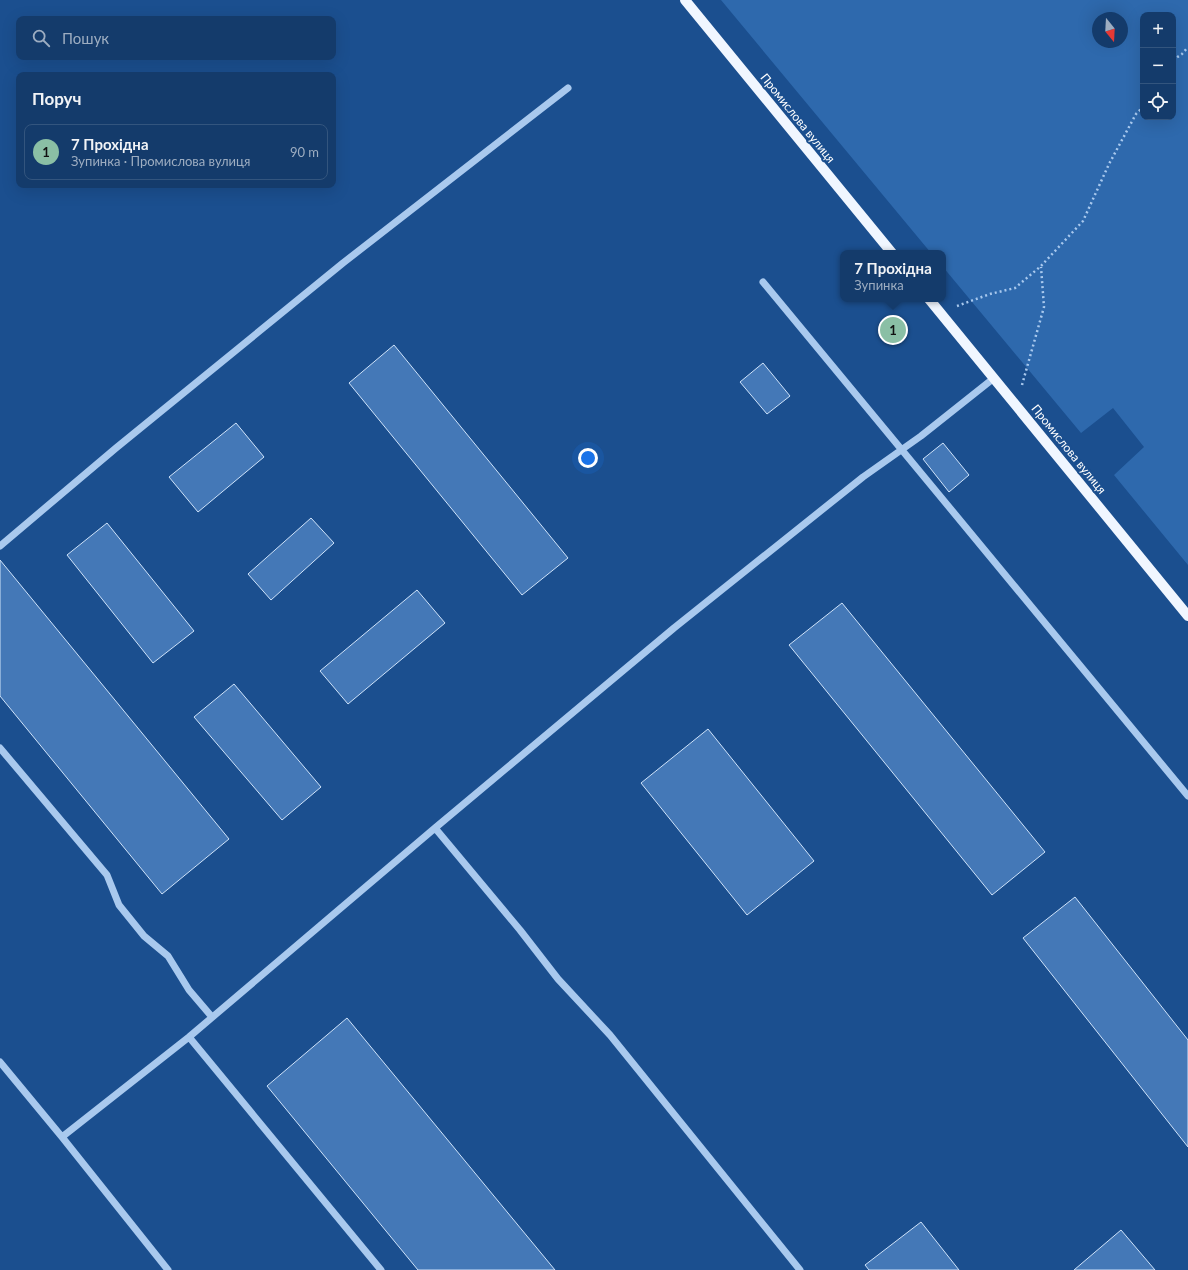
<!DOCTYPE html>
<html lang="uk">
<head>
<meta charset="utf-8">
<style>
	:root { --surface:#143b6b; --page:#1d4271; --text:#f1f3f6; --muted:#9dadc1; --line:#33557e; --accent:#8abfa5 }
	body { margin:0; font-family:Lato,sans-serif; background:var(--page); color:var(--text) }
	.controls { position:absolute; right:12px; top:12px; display:grid; overflow:hidden; border-radius:8px; box-shadow:0 4px 16px #0002 }
	.controls button { width:36px; height:36px; display:grid; place-items:center; padding:0; border:0; border-bottom:1px solid var(--line); background:var(--surface); color:var(--text); font:20px sans-serif }
	.compass { position:absolute; left:1092px; top:12px; width:36px; height:36px; border-radius:50%; background:var(--surface); box-shadow:0 4px 16px #0002; rotate:162deg }
	.you { position:absolute; left:588px; top:458px; width:14px; height:14px; margin:-10px; border:3px solid #fff; border-radius:50%; background:#1a73e8; box-shadow:0 0 0 6px #1a73e833 }
	.badge { display:grid; place-items:center; width:26px; height:26px; border-radius:50%; background:var(--accent); color:#111; font-size:13px; font-weight:700 }
	.pin { position:absolute; translate:-50% -50%; border:2px solid #fff; box-shadow:0 1px 4px #0006 }
	.popup { position:absolute; left:840px; top:250px; width:106px; height:52px; box-sizing:border-box; display:grid; place-content:center; border-radius:8px; background:var(--surface); filter:drop-shadow(0 1px 3px #0005); font-size:13px; white-space:nowrap; color:var(--muted) }
	.popup b { font-size:15px; color:var(--text) }
	.popup::after { content:''; position:absolute; left:50%; top:100%; margin-left:-8px; border:8px solid transparent; border-top-color:var(--surface) }
	.list { margin:0; padding:0; list-style:none }
	h2 { display:flex; justify-content:space-between; align-items:center; height:52px; margin:0; padding:0 16px; font-size:17px }
	h2 small { font-size:13px; font-weight:400; color:var(--muted) }
	.list li { display:grid; grid-template-columns:26px 1fr auto; gap:12px; align-items:center; box-sizing:border-box; height:56px; margin:0 8px 8px; padding:0 8px; border:1px solid var(--line); border-radius:8px }
	.list b { display:block; font-size:15px; white-space:nowrap }
	.list p { margin:0; font-size:13px; white-space:nowrap; color:var(--muted) }
	.list em { font-size:13px; font-style:normal; color:var(--muted) }
	.icon { flex:none; width:22px; height:22px; fill:none; stroke:currentColor; stroke-width:2; stroke-linecap:round; stroke-linejoin:round }
	.map { position:relative; flex:none; width:1188px; height:1270px; overflow:hidden }
	.search { position:absolute; background:var(--surface); box-shadow:0 4px 16px #0002; left:16px; top:16px; width:320px; height:44px; display:flex; align-items:center; gap:10px; box-sizing:border-box; padding:0 14px; border-radius:8px; color:var(--muted); font-size:15px }
	.panel { position:absolute; background:var(--surface); box-shadow:0 4px 16px #0002; left:16px; top:72px; width:320px; height:116px; border-radius:8px }
	.map>svg:first-child { display:block }
</style>
</head>
<body>
<div class="map">
<svg width="1188" height="1270" viewBox="0 0 1188 1270">
	<rect width="100%" height="100%" fill="#1b4f8f"/>
	<!-- green -->
	<path fill="#2e69ad" fill-rule="evenodd" d="M721 0H1188V565L1114 475 1144 447 1113 408 1081 433 943 267V253H931ZM1143 15H1173V117H1143ZM1098 18H1122V42H1098Z"/>
	<!-- building -->
	<path fill="#4478b7" stroke="#cfe3fa" d="M394 345 568 558 522 595 349 383Z
		M763 363 790 396 767 414 740 382Z
		M236 423 264 457 198 512 169 477Z
		M943 443 969 475 949 492 923 459Z
		M311 518 334 543 271 600 248 574Z
		M107 523 194 631 153 663 67 555Z
		M0 560 229 839 162 894 0 696Z
		M417 590 445 623 348 704 320 671Z
		M842 603 1045 852 992 895 789 645Z
		M234 684 321 787 282 820 194 717Z
		M708 729 814 861 747 915 641 783Z
		M1075 897 1188 1040V1147L1023 938Z
		M347 1018 555 1270H418L267 1086Z
		M921 1222 959 1270H869L865 1265Z
		M1121 1230 1155 1270H1074Z"/>
	<g fill="none" stroke-linecap="round" stroke-linejoin="round">
		<!-- path -->
		<path stroke="#a9c9ee" stroke-width="2.5" stroke-dasharray="2 3" stroke-linecap="butt" d="M1173 60 1182 54 1188 47
			M957 306 990 294 1015 288 1041 266 1083 221 1109 164 1136 114 1143 107
			M1022 385 1044 307 1041 267"/>
		<!-- minor -->
		<path stroke="#a9c9ee" stroke-width="7" d="M763 282 1188 796
			M0 546 116 448 343 263 568 88
			M0 748 107 875 119 905 144 936 168 956 189 990 212 1017
			M435 828 520 930 558 979 610 1035 800 1270
			M189 1037 381 1270
			M0 1062 62 1137 168 1270
			M62 1137 189 1037 435 828 674 628 863 477 921 436 994 378"/>
		<!-- major -->
		<path stroke="#f0f6ff" stroke-width="10" d="M685 0 892 253
			M929 299 1188 616"/>
	</g>
	<g text-anchor="middle" dominant-baseline="central" stroke-width="4" stroke-linejoin="round" paint-order="stroke">
		<!-- street labels -->
		<g font-size="12" fill="#fff" stroke="#1b4f8f">
			<text transform="translate(798 118) rotate(51)">Промислова вулиця</text>
			<text transform="translate(1069 449) rotate(51)">Промислова вулиця</text>
		</g>
	</g>
</svg>
<div class="controls">
<button>+</button>
<button>−</button>
<button><svg class="icon" aria-label="locate" viewBox="0 0 24 24"><circle cx="12" cy="12" r="6"/><path d="M12 2v4M12 18v4M2 12h4M18 12h4"/></svg></button>
</div>
<svg class="compass" viewBox="-18 -18 36 36"><path d="M0-13l5 13h-10z" fill="#e53935"/><path d="M0 13l5-13h-10z" fill="#9dadc1"/></svg>
<div class="you"></div>
<div class="pin badge" style="left:893px;top:330px">1</div>
<div class="popup"><b>7 Прохідна</b>Зупинка</div>
<div class="search"><svg class="icon" aria-label="search" viewBox="0 0 24 24"><circle cx="10" cy="10" r="6"/><path d="M15 15l6 6"/></svg>Пошук</div>
<section class="panel">
<h2>Поруч<small></small></h2>
<ul class="list">
<li><span class="badge">1</span><div><b>7 Прохідна</b><p>Зупинка · Промислова вулиця</p></div><em>90 m</em></li>
</ul>
</section>
</div>
</body>
</html>
